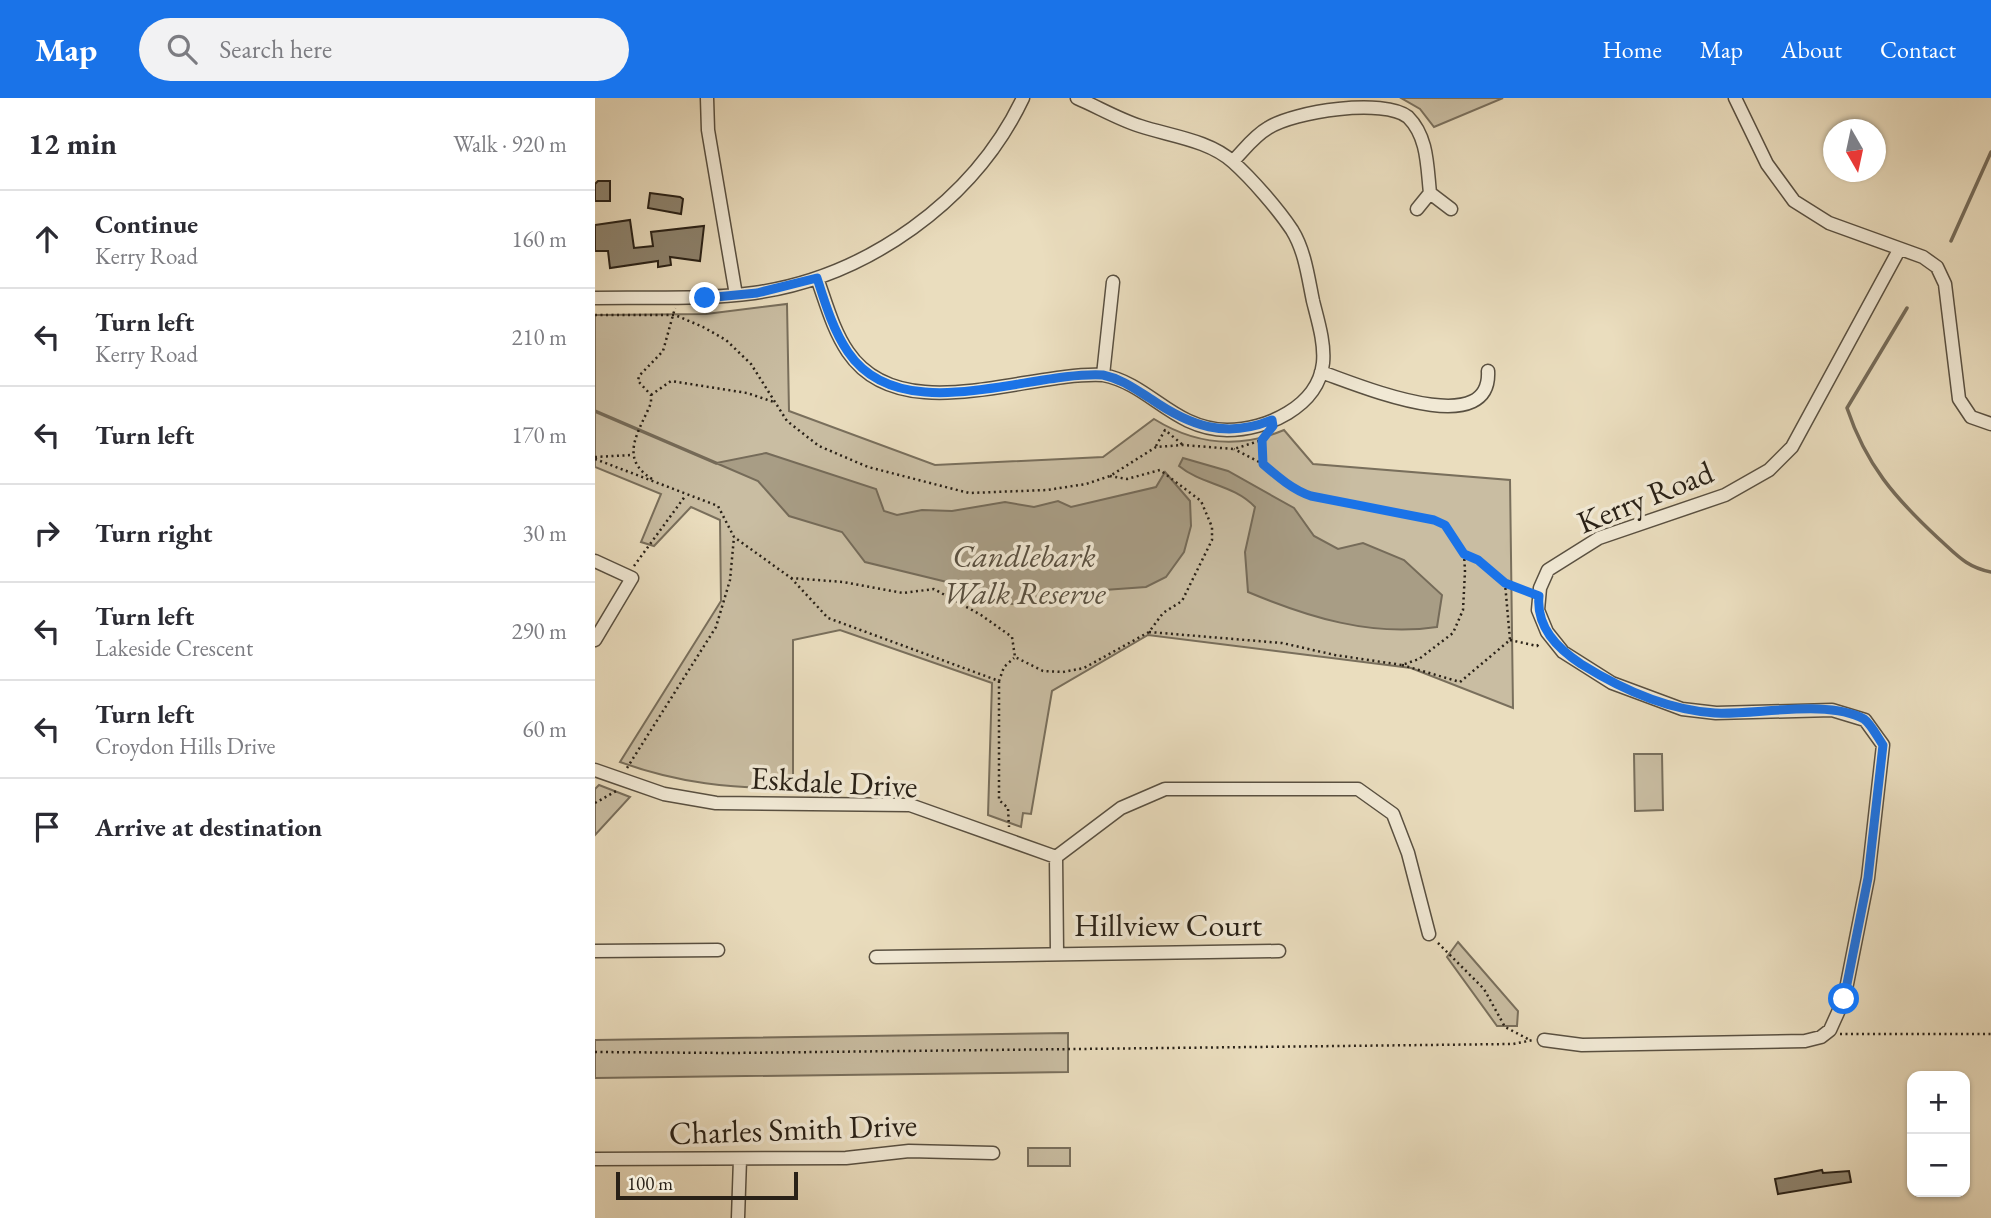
<!DOCTYPE html>
<html lang="en">
<head>
<meta charset="utf-8">
<style>
	:root { --surface:#fff; --page:#f2f2f3; --text:#2b2b33; --muted:#7c7c81; --line:#e1e1e2; --accent:#1a73e8 }
	body { margin:0; font-family:"EB Garamond",serif; background:var(--page); color:var(--text) }
	.controls { position:absolute; right:21px; bottom:21px; display:grid; overflow:hidden; border-radius:14px; box-shadow:0 2px 5px #0004 }
	.controls button { width:63px; height:63px; display:grid; place-items:center; padding:0; border:0; border-bottom:2px solid var(--line); background:var(--surface); color:var(--text); font:35px sans-serif }
	.compass { position:absolute; left:1228px; top:21px; width:63px; height:63px; border-radius:50%; background:var(--surface); box-shadow:0 2px 5px #0004; rotate:171deg }
	.scale { position:absolute; left:21px; bottom:18px; width:182px; box-sizing:border-box; padding-left:7px; border:4px solid #292117; border-top:0; font-size:19px; line-height:24px; white-space:nowrap; color:#292117; -webkit-text-stroke:5px #f1e9d5; paint-order:stroke }
	.stop { position:absolute; width:21px; height:21px; margin:-16px; border:5px solid #1a73e8; border-radius:50%; background:#fff }
	.stop.end { background:#1a73e8; border-color:#fff; box-shadow:0 2px 7px #0008 }
	.list { margin:0; padding:0; list-style:none }
	h2 { display:flex; justify-content:space-between; align-items:center; height:91px; margin:0; padding:0 28px; font-size:30px }
	h2 small { font-size:23px; font-weight:400; color:var(--muted) }
	.list li { display:grid; grid-template-columns:46px 1fr auto; gap:21px; align-items:center; box-sizing:border-box; height:98px; padding:0 28px; border-top:2px solid var(--line) }
	.list b { display:block; font-size:26px; white-space:nowrap }
	.list p { margin:0; font-size:23px; white-space:nowrap; color:var(--muted) }
	.list em { font-size:23px; font-style:normal; color:var(--muted) }
	.icon { flex:none; width:38px; height:38px; fill:none; stroke:currentColor; stroke-width:2; stroke-linecap:round; stroke-linejoin:round }
	.map { position:relative; flex:none; width:1396px; height:1120px; overflow:hidden }
	header { display:flex; align-items:center; gap:42px; box-sizing:border-box; height:98px; padding:0 35px; background:var(--accent); color:#fff }
	header strong { font-size:33px }
	nav { display:flex; gap:38px; margin-inline-start:auto; font-size:24px }
	.search { width:490px; height:63px; background:var(--page); display:flex; align-items:center; gap:18px; box-sizing:border-box; padding:0 24px; border-radius:38px; color:var(--muted); font-size:26px }
	main { display:flex }
	aside { flex:1; background:var(--surface) }
	.map>svg:first-child { display:block }
</style>
</head>
<body>
<header>
<strong>Map</strong>
<div class="search"><svg class="icon" aria-label="search" viewBox="0 0 24 24"><circle cx="10" cy="10" r="6"/><path d="M15 15l6 6"/></svg>Search here</div>
<nav><a>Home</a><a>Map</a><a>About</a><a>Contact</a></nav>
</header>
<main>
<aside>
<h2>12 min<small>Walk · 920 m</small></h2>
<ul class="list">
<li><svg class="icon" aria-label="ahead" viewBox="0 0 24 24"><path d="M12 20V5M6 11l6-6 6 6"/></svg><div><b>Continue</b><p>Kerry Road</p></div><em>160 m</em></li>
<li><svg class="icon" aria-label="left" viewBox="0 0 24 24"><path d="M17 20v-9H6M10 6l-5 5 5 5"/></svg><div><b>Turn left</b><p>Kerry Road</p></div><em>210 m</em></li>
<li><svg class="icon" aria-label="left" viewBox="0 0 24 24"><path d="M17 20v-9H6M10 6l-5 5 5 5"/></svg><div><b>Turn left</b></div><em>170 m</em></li>
<li><svg class="icon" aria-label="right" viewBox="0 0 24 24"><path d="M7 20v-9h11M14 6l5 5-5 5"/></svg><div><b>Turn right</b></div><em>30 m</em></li>
<li><svg class="icon" aria-label="left" viewBox="0 0 24 24"><path d="M17 20v-9H6M10 6l-5 5 5 5"/></svg><div><b>Turn left</b><p>Lakeside Crescent</p></div><em>290 m</em></li>
<li><svg class="icon" aria-label="left" viewBox="0 0 24 24"><path d="M17 20v-9H6M10 6l-5 5 5 5"/></svg><div><b>Turn left</b><p>Croydon Hills Drive</p></div><em>60 m</em></li>
<li><svg class="icon" aria-label="arrive" viewBox="0 0 24 24"><path d="M6 21V4h12l-3 4 3 4H6"/></svg><div><b>Arrive at destination</b></div></li>
</ul>
</aside>
<div class="map">
<svg width="1396" height="1120" viewBox="0 0 1396 1120">
	<rect width="100%" height="100%" fill="#eaddbe"/>
	<filter id="stains"><feTurbulence type="fractalNoise" baseFrequency=".00286" numOctaves="4"/><feColorMatrix values="0 0 0 0 .2 0 0 0 0 .09 0 0 0 0 .02 0 0 0 .5 -.17"/></filter>
	<radialGradient id="worn" r=".72"><stop offset=".6" stop-color="#630" stop-opacity="0"/><stop offset="1" stop-color="#630" stop-opacity=".3"/></radialGradient>
	<!-- green -->
	<path fill="#c9bda2" stroke="#796f5c" stroke-width="2" d="M806 0H908L839 29 825 11Z
		M192 206 194 313 340 367 508 359 559 321C601 347 644 351 689 332L718 366 915 382 918 610 816 570 553 537 457 593 436 716 428 715 426 729 393 717 397 585 245 532 198 542V690C137 691 83 685 25 664L126 503 125 422 96 409 59 448 46 444 66 396 0 369V217L111 216Z
		M1039 656H1067L1068 712 1040 713Z
		M4 687 35 699 0 737V691Z
		M863 844 923 913 922 928H902L852 859Z
		M473 935V974L0 980V942Z
		M433 1050H475V1068H433Z"/>
	<!-- water -->
	<path fill="#a89d85" stroke="#756b59" stroke-width="2" d="M171 355 281 391 289 413 302 417 327 412 357 413 410 404 439 409 463 403 476 409 561 389 570 374 595 403 596 428 589 454 571 479 551 489 509 492 454 505 412 506 356 485 270 464 247 434 194 418 163 383 121 365Z
		M588 360 633 373 699 410 719 438 743 451 768 445 809 462 847 497 842 529C776 539 713 519 653 494L650 454 660 409C638 386 607 387 584 368Z"/>
	<g fill="none" stroke-linecap="round" stroke-linejoin="round">
		<!-- stream -->
		<path stroke="#756b59" stroke-width="3.5" d="M1356 143 1396 54
			M1312 210 1252 310C1271 367 1300 400 1343 440 1362 457 1371 469 1396 474
			M0 313 121 365"/>
	</g>
	<!-- building -->
	<path fill="#8d836e" stroke="#292117" stroke-width="2" d="M3 83H15V103H0V86Z
		M55 95 85 99 88 101 86 116 53 110Z
		M35 122 39 150 58 148 56 134 109 128 105 163 75 159 76 167 63 169V163L15 170 13 153H0V127Z
		M1227 1072 1228 1075 1254 1073 1256 1084 1183 1096 1180 1081Z"/>
	<g fill="none" stroke-linecap="round" stroke-linejoin="round">
		<defs>
			<path id="street" d="M112 0 113 32 141 197
				M1140 0 1172 66 1199 103 1234 125 1328 159 1342 169 1350 186 1364 301 1376 319 1396 326
				M638 63C649 52 659 38 673 30 699 13 789 0 813 19 833 39 832 68 835 95
				M822 111 835 95 856 111
				M222 180C231 205 238 232 253 254 306 332 432 273 508 277 555 286 578 331 632 332 671 332 723 309 728 265 730 245 723 223 718 203 713 179 710 153 697 132 683 111 657 81 638 64 614 42 575 38 545 28 523 21 503 9 482 0
				M0 200C53 199 107 202 159 195 272 179 379 103 428 0
				M726 274C759 285 897 345 893 273
				M508 277 518 184
				M0 463 37 480 0 542
				M0 672 69 696 121 705 315 707 461 759 462 854
				M461 759 526 710 570 691H763L798 716 813 755 834 836
				M0 853 123 852
				M281 859 684 853
				M949 942 987 947 1210 943 1226 939 1235 932 1249 901 1273 780 1288 647 1270 622 1237 612 1121 615 1087 611 1017 585 968 554 952 534 943 512 945 490 953 472 1004 440 1130 397 1174 372 1197 349 1304 152
				M0 1061 251 1060 314 1053 398 1055
				M143 1120 145 1061"/>
		</defs>
		<!-- street casing -->
		<use href="#street" stroke="#595041" stroke-width="15"/>
		<!-- path -->
		<path stroke="#292117" stroke-width="2.5" stroke-dasharray="2 3.5" stroke-linecap="butt" d="M0 217H80L108 229 131 242 156 266 192 323 224 348 273 369 374 395 452 392 491 386 515 378 561 349 588 347 639 351 667 342
			M56 297 76 283 152 295 179 304
			M668 342V366
			M561 348 570 332 588 347
			M0 359 37 357
			M0 361 123 408 139 439 196 480 248 484 308 495 339 491 386 517 417 539 420 559 448 573 468 574 489 570 554 534 568 515 587 503 617 442V429L606 403 565 372 532 381 515 378
			M57 381C23 360 44 334 56 305V297L43 283 44 278 68 253 80 210
			M39 468 91 397
			M196 480 233 520 404 583 409 569 419 560
			M910 485 934 492
			M554 534 687 545 740 557 807 567 824 561 858 535 868 512 870 473 869 456 850 427 818 418 716 399 703 394 668 366 639 351
			M915 542 942 548 945 545
			M807 567 865 584 915 542 910 485 883 462 869 456
			M404 583V702L413 710 414 729
			M32 670 121 529 135 482 139 439
			M0 705 23 692
			M843 845 889 891 910 929 935 942
			M1245 936H1396
			M0 954 135 955 918 946 938 942"/>
		<!-- street -->
		<use href="#street" stroke="#f1e9d5" stroke-width="12"/>
	</g>
	<g fill="none" stroke-linecap="round" stroke-linejoin="round">
		<!-- route -->
		<path stroke="#1a73e8" stroke-width="9" d="M110 200 162 195 222 180C230 205 238 232 253 254 306 332 433 273 508 277 527 281 540 291 556 301 595 328 631 341 677 322L678 328 667 342 668 366C683 379 698 392 716 398L839 422 850 427 869 456 883 462 910 485 944 498C941 529 962 550 986 566 1026 591 1073 612 1120 615 1162 617 1233 601 1269 621 1276 626 1283 640 1288 647L1273 780 1249 901"/>
	</g>
	<g text-anchor="middle" dominant-baseline="central" stroke-width="7" stroke-linejoin="round" paint-order="stroke">
		<!-- street labels -->
		<g font-size="32" fill="#292117" stroke="#f1e9d5">
			<text transform="translate(1050 399) rotate(-22)">Kerry Road</text>
			<text transform="translate(239 684) rotate(3)">Eskdale Drive</text>
			<text x="573" y="827">Hillview Court</text>
			<text transform="translate(198 1031) rotate(-2)">Charles Smith Drive</text>
		</g>
		<!-- park labels -->
		<g font-size="32" font-style="italic" fill="#595041" stroke="#f1e9d5">
			<text x="429" y="458">Candlebark<tspan x="429" dy="37">Walk Reserve</tspan></text>
		</g>
	</g>
	<rect width="100%" height="100%" filter="url(#stains)"/>
	<rect width="100%" height="100%" fill="url(#worn)"/>
</svg>
<div class="controls">
<button>+</button>
<button>−</button>
</div>
<svg class="compass" viewBox="-18 -18 36 36"><path d="M0-13l5 13h-10z" fill="#e53935"/><path d="M0 13l5-13h-10z" fill="#7c7c81"/></svg>
<div class="scale">100 m</div>
<div class="stop" style="left:1249px;top:901px"></div>
<div class="stop end" style="left:110px;top:200px"></div>
</div>
</main>
</body>
</html>
